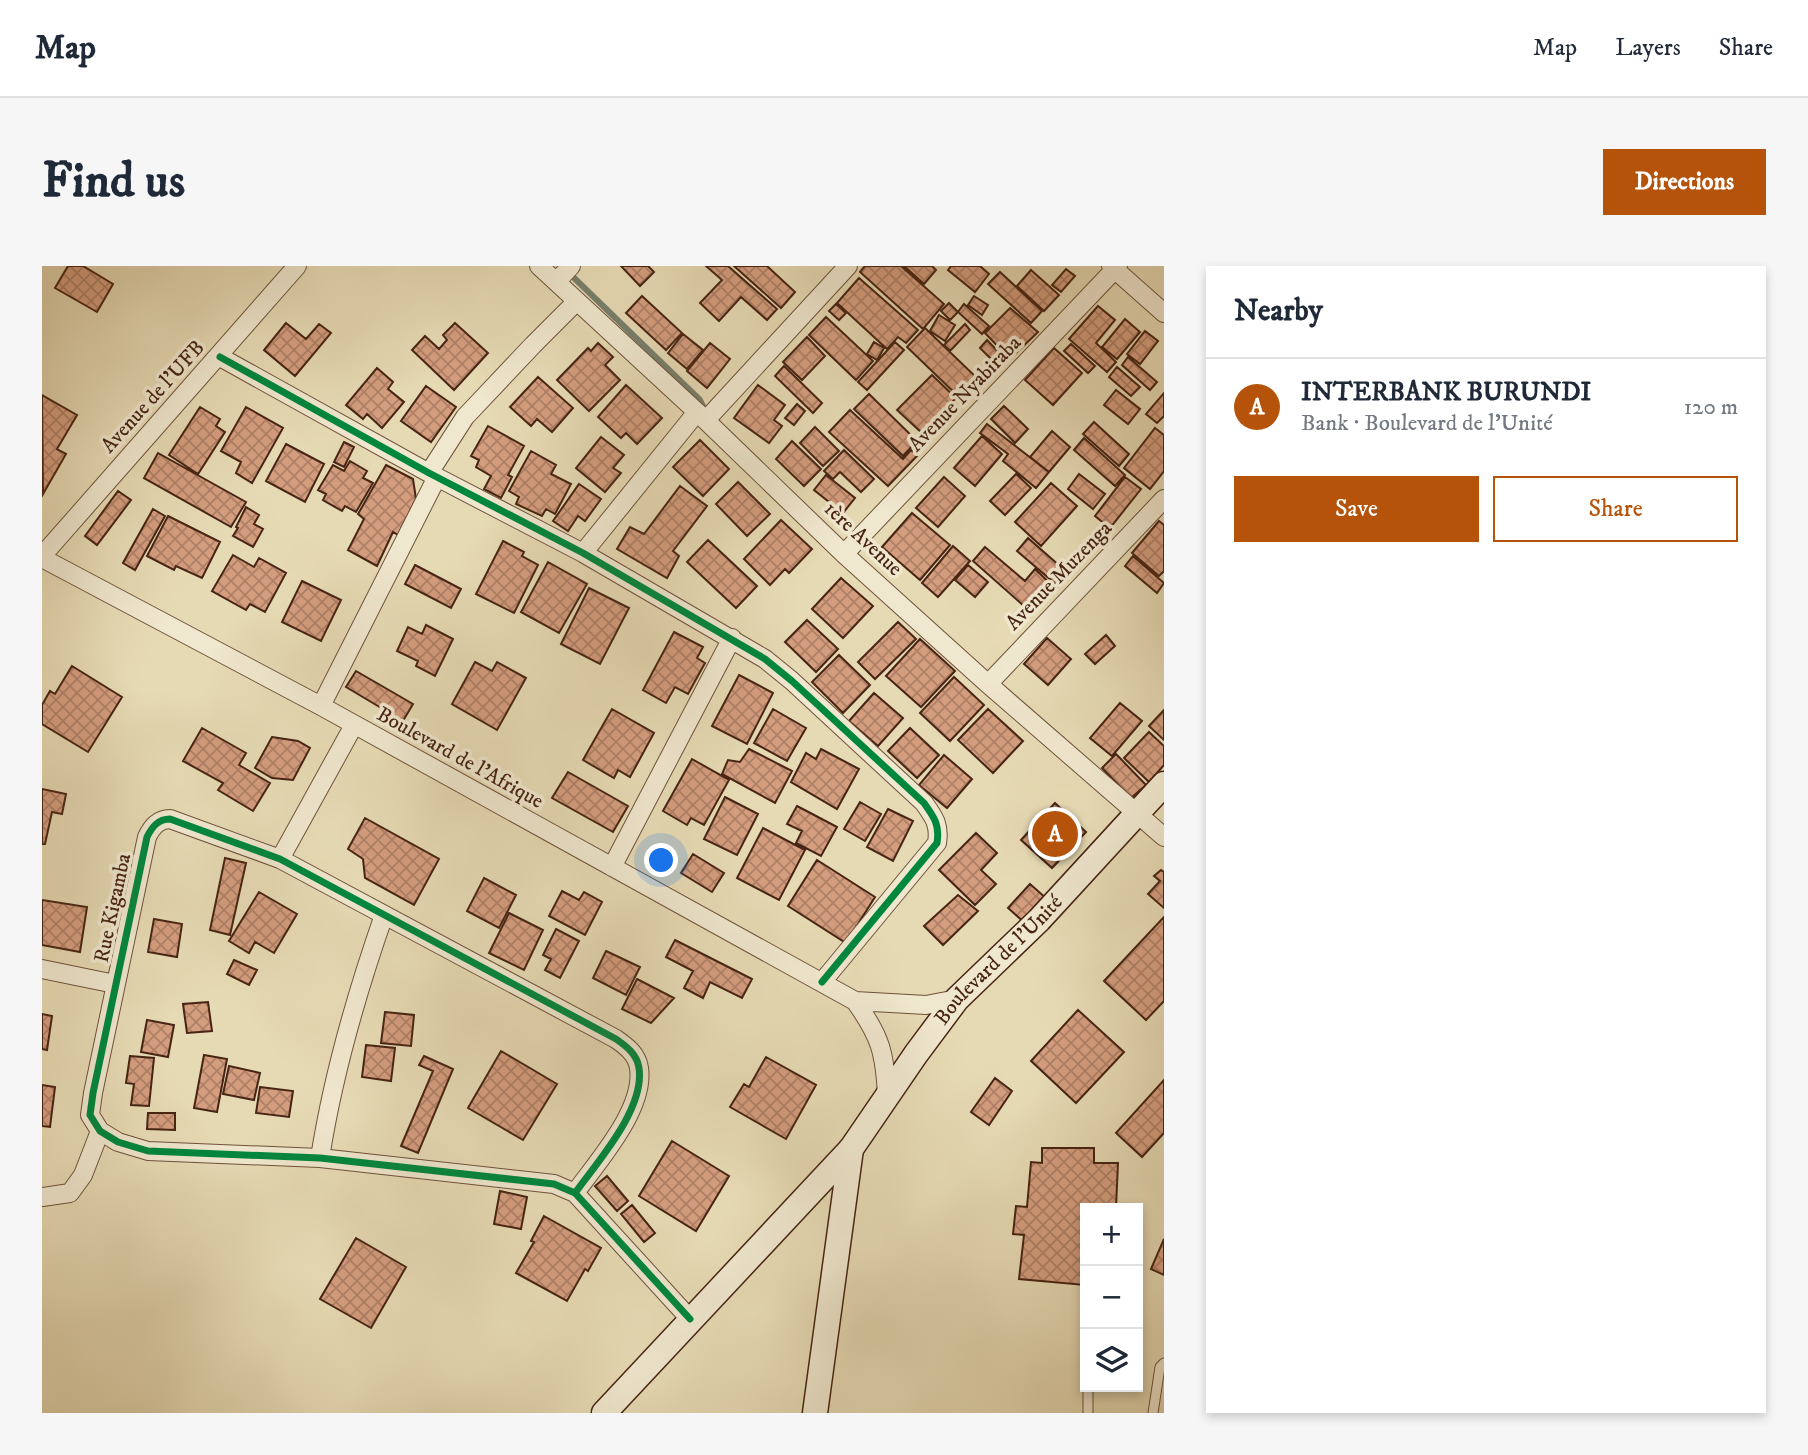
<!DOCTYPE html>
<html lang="en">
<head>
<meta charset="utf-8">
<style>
	:root { --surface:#fff; --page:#f6f6f7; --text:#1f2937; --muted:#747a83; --line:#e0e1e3; --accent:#b45309 }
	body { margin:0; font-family:"IM FELL DW Pica",serif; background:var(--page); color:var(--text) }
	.controls { position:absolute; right:21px; bottom:21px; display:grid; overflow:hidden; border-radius:0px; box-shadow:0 4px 10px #0003 }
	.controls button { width:63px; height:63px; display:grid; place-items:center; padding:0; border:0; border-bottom:2px solid var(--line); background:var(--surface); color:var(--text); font:35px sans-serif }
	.you { position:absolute; left:620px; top:595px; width:24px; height:24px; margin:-18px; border:5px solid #fff; border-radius:50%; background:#1a73e8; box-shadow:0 0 0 10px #1a73e833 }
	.badge { display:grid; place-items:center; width:46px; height:46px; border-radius:50%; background:var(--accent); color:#fff; font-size:23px; font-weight:700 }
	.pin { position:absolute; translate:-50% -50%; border:4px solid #fff; box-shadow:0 2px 7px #0006 }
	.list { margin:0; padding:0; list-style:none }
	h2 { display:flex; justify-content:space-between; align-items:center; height:91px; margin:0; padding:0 28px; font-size:30px }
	h2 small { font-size:23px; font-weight:400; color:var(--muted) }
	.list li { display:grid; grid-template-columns:46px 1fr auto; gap:21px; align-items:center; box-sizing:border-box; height:98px; padding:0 28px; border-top:2px solid var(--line) }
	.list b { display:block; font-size:26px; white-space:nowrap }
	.list p { margin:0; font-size:23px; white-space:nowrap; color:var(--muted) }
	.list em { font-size:23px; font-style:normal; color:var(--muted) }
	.actions { display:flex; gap:14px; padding:21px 28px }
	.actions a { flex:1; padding:16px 0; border:2px solid var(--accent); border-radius:0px; text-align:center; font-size:24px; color:var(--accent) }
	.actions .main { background:var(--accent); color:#fff }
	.icon { flex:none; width:38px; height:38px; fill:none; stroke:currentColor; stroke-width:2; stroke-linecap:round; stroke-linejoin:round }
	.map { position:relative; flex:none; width:1122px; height:1147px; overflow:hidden; border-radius:0px }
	header { display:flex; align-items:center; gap:42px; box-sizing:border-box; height:98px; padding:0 35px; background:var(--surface); border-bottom:2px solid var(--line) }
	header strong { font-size:33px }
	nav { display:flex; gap:38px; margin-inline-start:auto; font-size:24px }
	.intro { display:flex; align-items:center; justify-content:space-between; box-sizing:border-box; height:168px; padding:0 42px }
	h1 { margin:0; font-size:49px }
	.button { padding:18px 32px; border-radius:0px; background:var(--accent); color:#fff; font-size:24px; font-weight:700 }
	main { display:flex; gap:42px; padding:0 42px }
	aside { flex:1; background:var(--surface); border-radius:0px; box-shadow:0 4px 10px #0003 }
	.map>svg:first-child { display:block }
</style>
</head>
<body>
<header>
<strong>Map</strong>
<nav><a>Map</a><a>Layers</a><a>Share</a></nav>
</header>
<div class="intro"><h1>Find us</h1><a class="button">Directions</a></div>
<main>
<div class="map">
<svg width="1122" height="1147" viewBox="0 0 1122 1147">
	<defs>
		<pattern id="building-cross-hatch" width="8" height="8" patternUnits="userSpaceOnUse" patternTransform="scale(1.75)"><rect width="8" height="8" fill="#d49d7e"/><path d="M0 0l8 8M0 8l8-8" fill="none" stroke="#ae8066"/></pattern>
	</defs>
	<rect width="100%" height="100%" fill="#e6dab4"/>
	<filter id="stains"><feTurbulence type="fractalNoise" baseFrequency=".00286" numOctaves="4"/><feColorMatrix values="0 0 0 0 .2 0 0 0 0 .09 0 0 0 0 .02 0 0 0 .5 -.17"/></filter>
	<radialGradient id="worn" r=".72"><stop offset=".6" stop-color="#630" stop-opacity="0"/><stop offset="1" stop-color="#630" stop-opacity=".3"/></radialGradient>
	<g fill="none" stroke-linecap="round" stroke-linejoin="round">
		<!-- stream -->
		<path stroke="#777f6c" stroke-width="6" d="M527 7 658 134 664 146"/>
	</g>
	<!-- building -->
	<path fill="url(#building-cross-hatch)" stroke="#472413" stroke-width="2" d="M26 0H41L71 18 55 46 13 22Z
		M579 0H606L612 6 598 20Z
		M664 0H686L735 43 725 54 699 31 677 55 658 37 680 14Z
		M692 0H725L753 26 739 42Z
		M823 0H859L902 38 881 63 818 6Z
		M862 0H890L894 4 882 18Z
		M909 0H938L947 8 933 26 906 4Z
		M1024 3 1033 10 1019 26 1010 19Z
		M989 4 1017 29 1002 45 975 20Z
		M958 6 1000 45 989 57 946 18Z
		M817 12 876 64 864 77 856 71 845 83 795 37Z
		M600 30 640 67 624 84 584 47Z
		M932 30 946 39 940 49 926 39Z
		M907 37 916 46 908 54 899 45Z
		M794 38 804 47 797 54 787 45Z
		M922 38 947 60 940 68 916 46Z
		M1056 40 1073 54 1054 77 1074 96 1065 106 1027 73Z
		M968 42 996 66 968 93 943 67Z
		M897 49 913 59 903 75 888 65Z
		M784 51 831 95 814 114 767 69Z
		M1083 53 1098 66 1075 93 1060 81Z
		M244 57 264 73 277 58 289 67 253 110 222 84Z
		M413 57 446 87 412 124 370 84 383 70 397 83 405 74 401 69Z
		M923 58 928 64 908 85 902 79Z
		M883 62 938 115 920 134 865 81Z
		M1103 65 1116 75 1098 98 1085 88Z
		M641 68 661 84 645 103 626 87Z
		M765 71 783 90 760 114 741 96Z
		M945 74 965 95 955 106 946 98 949 93 938 82Z
		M832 76 842 82 835 94 825 88Z
		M853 76 862 84 825 124 816 116Z
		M556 77 571 91 563 99 578 114 547 145 515 114 546 82 549 85Z
		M668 77 688 93 665 122 645 105Z
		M1029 78 1053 100 1046 107 1022 85Z
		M1012 82 1040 107 1011 139 983 114Z
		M1086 91 1115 116 1108 124 1080 99Z
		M742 100 780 137 771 147 733 110Z
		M1075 101 1098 121 1089 130 1067 111Z
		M335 102 351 116 346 123 362 136 340 162 325 148 321 153 304 139Z
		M890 109 914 132 880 167 855 144Z
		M496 111 531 142 510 166 495 153 489 160 468 141Z
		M584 119 620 152 595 178 584 167 579 172 556 151Z
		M716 119 743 139 732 154 740 160 727 177 692 152Z
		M384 120 414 141 389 176 359 155Z
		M1074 124 1098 143 1086 158 1062 139Z
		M1122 127V150L1115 157 1104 148Z
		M827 128 875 175 861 190 812 143Z
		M0 129 35 149 15 183 24 188 1 228Z
		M755 138 763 145 752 159 743 152Z
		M962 140 986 163 973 177 949 153Z
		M158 141 178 153 174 160 183 166 156 208 127 189Z
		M204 141 241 162 210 217 194 207 199 196 179 185Z
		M808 144 861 193 869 184 875 190 846 220 787 166Z
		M1052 156 1087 188 1077 200 1041 168Z
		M945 158 1007 206 994 222 961 195 966 188 938 167Z
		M446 160 482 180 466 209 470 211 459 232 442 223 449 210 434 201 437 194 429 190Z
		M773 161 797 185 781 200 758 177Z
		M1113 162 1122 169V205L1108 223 1082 202Z
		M1010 165 1028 181 1007 206 988 191Z
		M940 170 960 188 933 220 912 202Z
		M559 171 582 189 571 202 579 207 563 226 534 202Z
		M1042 172 1083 209 1073 220 1032 184Z
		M658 174 687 203 661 230 631 201Z
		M750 175 779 203 762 220 734 193Z
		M302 176 312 181 302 201 292 196Z
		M244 178 282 198 263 236 224 215Z
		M802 184 832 213 819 226 798 206 791 213 782 205Z
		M489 185 514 199 509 208 529 218 513 248 504 243 500 250 474 238 477 231 467 225Z
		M116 187 204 236 189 261 102 212Z
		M308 195 325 205 321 212 331 217 314 246 303 240 300 245 281 234 284 228 276 224 291 199 302 205Z
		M344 199 371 213 374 233 356 269 351 266 335 300 306 284 322 253 316 248Z
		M974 208 989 222 963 249 948 235Z
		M1037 208 1063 228 1051 243 1026 223Z
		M784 209 813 232 801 247 772 224Z
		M902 211 923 230 896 261 874 242Z
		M1083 211 1099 223 1068 262 1053 250Z
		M696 216 728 248 705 270 674 238Z
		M1009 217 1035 240 999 280 973 256Z
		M537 218 559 233 543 255 536 250 526 265 511 255Z
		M638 220 665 240 631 285 637 290 625 312 575 283 588 261 602 268Z
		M76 225 89 234 55 279 43 270Z
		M204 241 217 249 212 258 221 263 211 281 191 270 196 262 194 261Z
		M111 243 123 250 93 304 81 297Z
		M870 247 908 279 878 314 840 281Z
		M126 250 178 276 160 312 134 300 132 304 105 290Z
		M739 254 770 283 747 307 743 303 728 319 702 293Z
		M1117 255 1122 259V305L1117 310 1090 287Z
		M986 272 1027 308 1016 320 975 285Z
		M666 274 715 320 694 342 645 296Z
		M461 275 482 286 480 290 496 299 472 347 434 328Z
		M911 280 928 295 896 331 880 317Z
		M943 281 983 315 993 303 1014 323 991 348 931 295Z
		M191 289 212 301 217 292 244 307 223 346 208 338 204 344 170 325Z
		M1091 290 1122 317 1115 327 1083 300Z
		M506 296 545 318 517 367 479 346Z
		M373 299 419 323 409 342 363 318Z
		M926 299 946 316 933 331 913 314Z
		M799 312 831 340 801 372 770 343Z
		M260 315 299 334 279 375 240 356Z
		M547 322 587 342 558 398 519 378Z
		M765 354 796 383 774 406 743 376Z
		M856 356 874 373 833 413 816 396Z
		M384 359 411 373 393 410 374 400 376 395 355 385 366 361 380 368Z
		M632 366 661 381 655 392 663 397 646 428 633 421 624 437 601 424Z
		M1064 369 1073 380 1053 398 1043 388Z
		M1005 372 1029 393 1006 419 982 398Z
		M878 373 913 405 879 441 844 410Z
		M797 389 828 419 801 447 770 416Z
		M433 396 450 405 455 396 484 412 455 464 410 438Z
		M30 400 80 431 46 486 0 458V439L8 425 13 428Z
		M314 405 371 438 361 455 304 421Z
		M697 409 731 427 705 478 670 460Z
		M912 411 942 439 908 475 878 447Z
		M832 427 861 452 836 480 807 455Z
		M1078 437 1100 455 1070 490 1048 472Z
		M570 443 612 467 588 511 576 504 572 512 541 494Z
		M731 443 764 462 745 495 712 477Z
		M946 443 981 475 951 507 916 474Z
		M1122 444V474L1107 460Z
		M160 462 204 487 197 499 228 517 211 545 176 524 181 517 141 495Z
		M868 462 897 489 875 512 846 485Z
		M1107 466 1122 480V499L1107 516 1082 492Z
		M230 471 256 475 268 482 251 514 230 512 213 502Z
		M707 483 750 505 733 537 680 508 686 494 698 496Z
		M779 483 817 503 795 543 749 516 764 487 774 493Z
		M1074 488 1104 519 1089 532 1060 502Z
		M902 489 930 513 905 542 877 519Z
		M650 493 687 514 662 559 649 552 645 559 621 545Z
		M526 506 586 540 571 566 510 532Z
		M0 523 24 528 20 548 10 546 3 578H0Z
		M683 531 716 548 695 589 662 573Z
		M818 536 839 548 823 575 802 563Z
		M1013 537 1044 566 1010 602 979 574Z
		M755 540 795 561 779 590 754 577 760 565 745 558Z
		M846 543 871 555 851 595 825 581Z
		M323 552 397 593 372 639 323 612 321 593 306 583Z
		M721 562 763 584 737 634 695 612Z
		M934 567 955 587 939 604 954 618 933 639 897 604Z
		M651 588 682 607 670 626 639 607Z
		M183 592 204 597 188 669 168 664Z
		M775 594 833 631 804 677 746 640Z
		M1119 604 1122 606V642L1106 628 1118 615 1112 610Z
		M442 612 474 629 457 662 425 645Z
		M988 618 1005 633 983 657 966 642Z
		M520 625 537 634 542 626 560 636 543 669 507 650Z
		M217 626 255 648 232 687 213 676 207 687 187 675Z
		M916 629 936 645 901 679 882 660Z
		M0 634 45 641 38 686 0 679Z
		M467 647 501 664 482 704 447 687Z
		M1122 651V735L1104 754 1062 715Z
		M112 653 140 658 135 691 106 686Z
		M514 663 537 675 518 712 503 704 509 693 501 689Z
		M633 674 710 713 700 732 668 716 661 732 642 722 651 705 624 691Z
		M564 685 598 701 584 729 551 712Z
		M192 694 215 704 207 719 185 708Z
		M595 713 632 732 609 757 580 743Z
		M166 736 170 765 145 767 141 738Z
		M1036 744 1082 786 1034 837 989 795Z
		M343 746 372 749 369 780 339 777Z
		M0 748 10 750 5 784 0 783Z
		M105 754 132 759 126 791 99 786Z
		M324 779 353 782 349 815 320 811Z
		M459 785 515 818 481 874 426 842Z
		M162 789 185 793 175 846 152 842Z
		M88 790 112 792 107 840 89 839 92 818 84 817Z
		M382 790 411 803 376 887 359 880 391 805 377 799Z
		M724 791 774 819 744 873 688 841 702 818 707 821Z
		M187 800 218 807 212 834 181 828Z
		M953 812 970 825 947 859 929 846Z
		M1122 814V867L1100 891 1074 867Z
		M0 819 13 821 8 861 0 860Z
		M218 821 251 825 247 851 214 847Z
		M106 847H133V864L105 863Z
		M630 875 687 910 654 965 597 930Z
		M1000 882H1052V897H1076L1074 942H1043V1019L977 1013 982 969 971 968 974 940 985 941 989 896 1000 897Z
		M565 910 586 935 575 945 553 920Z
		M458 925 485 931 479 963 452 958Z
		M590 939 613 967 602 976 579 948Z
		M502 950 559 982 546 1005 543 1003 525 1035 474 1007 492 976 489 975Z
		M314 972 364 1001 329 1062 278 1033Z
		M1122 973V1009L1109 1003Z"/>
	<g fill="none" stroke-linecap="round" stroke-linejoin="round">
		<defs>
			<path id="lane" d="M1046 1121V1147
				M1111 1147 1118 1101 1122 1097"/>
			<path id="street" d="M497 0 655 146 802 288 946 418 1122 571
				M1069 0 1122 47
				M515 15 529 0
				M178 91 387 207 541 287 723 393 750 415 882 537C892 551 898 559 895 577L780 716
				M664 154 806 0
				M387 207 423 151 491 79 535 35
				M541 287 655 146
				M802 288 1076 0
				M0 290 255 0
				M0 292 279 440 813 735 884 739 915 733
				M946 418 1122 233
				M279 440 395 211
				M238 593 312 459
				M570 601 690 372
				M0 703 73 718
				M813 735C838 770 843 786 845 830
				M278 892C291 808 314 729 342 649
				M533 927C556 895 603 843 597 802 595 788 584 780 574 773L238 593 128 553C116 553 110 561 105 571L51 827 48 849 58 865 76 876 106 885 278 892 512 918 533 927 648 1053
				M0 931 28 927 41 909 58 865"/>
			<g id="secondary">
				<path id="s1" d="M562 1147 809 883 874 788 915 733 997 654 1122 518"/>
				<path d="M773 1147 809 883"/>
			</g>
		</defs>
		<!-- lane casing -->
		<use href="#lane" stroke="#6f523b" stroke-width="11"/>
		<!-- street casing -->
		<use href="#street" stroke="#6f523b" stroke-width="20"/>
		<!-- secondary casing -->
		<use href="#secondary" stroke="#472413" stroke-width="27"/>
		<!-- lane -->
		<use href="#lane" stroke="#efe7ce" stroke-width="9"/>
		<!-- street -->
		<use href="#street" stroke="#efe7ce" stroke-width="18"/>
		<!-- secondary -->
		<use href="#secondary" stroke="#efe7ce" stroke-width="24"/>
		<defs>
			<path id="cycleway" d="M178 91 387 207 541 287 723 393 750 415 882 537C892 551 898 559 895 577L780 716
				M533 927C556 895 603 843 597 802 595 788 584 780 574 773L238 593 128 553C116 553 110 561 105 571L51 827 48 849 58 865 76 876 106 885 278 892 512 918 533 927 648 1053"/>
		</defs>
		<!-- cycleway casing -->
		<use href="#cycleway" stroke="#efe7ce" stroke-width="11"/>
		<!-- cycleway -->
		<use href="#cycleway" stroke="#00873e" stroke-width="7"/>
	</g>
	<g text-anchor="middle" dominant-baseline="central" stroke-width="7" stroke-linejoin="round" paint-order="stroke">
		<!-- street labels -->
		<g font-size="21" fill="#472413" stroke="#efe7ce">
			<text transform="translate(923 128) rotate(-46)">Avenue Nyabiraba</text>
			<text transform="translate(111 131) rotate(-48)">Avenue de l'UFB</text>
			<text transform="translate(821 273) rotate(43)">1ère Avenue</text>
			<text transform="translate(1017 310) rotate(-46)">Avenue Muzenga</text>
			<text transform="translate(418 492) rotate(29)">Boulevard de l'Afrique</text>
			<text transform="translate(71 642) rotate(-78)">Rue Kigamba</text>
			<text stroke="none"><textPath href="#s1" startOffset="602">Boulevard de l'Unité</textPath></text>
		</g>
	</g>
	<rect width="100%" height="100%" filter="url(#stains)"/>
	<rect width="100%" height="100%" fill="url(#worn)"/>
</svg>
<div class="controls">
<button>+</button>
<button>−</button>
<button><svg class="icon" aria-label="layers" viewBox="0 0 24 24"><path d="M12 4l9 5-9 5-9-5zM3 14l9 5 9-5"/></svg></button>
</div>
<div class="you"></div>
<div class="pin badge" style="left:1013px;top:568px">A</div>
</div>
<aside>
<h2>Nearby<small></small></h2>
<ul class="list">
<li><span class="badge">A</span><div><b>INTERBANK BURUNDI</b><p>Bank · Boulevard de l'Unité</p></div><em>120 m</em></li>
</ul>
<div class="actions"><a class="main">Save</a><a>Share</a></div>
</aside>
</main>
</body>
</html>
